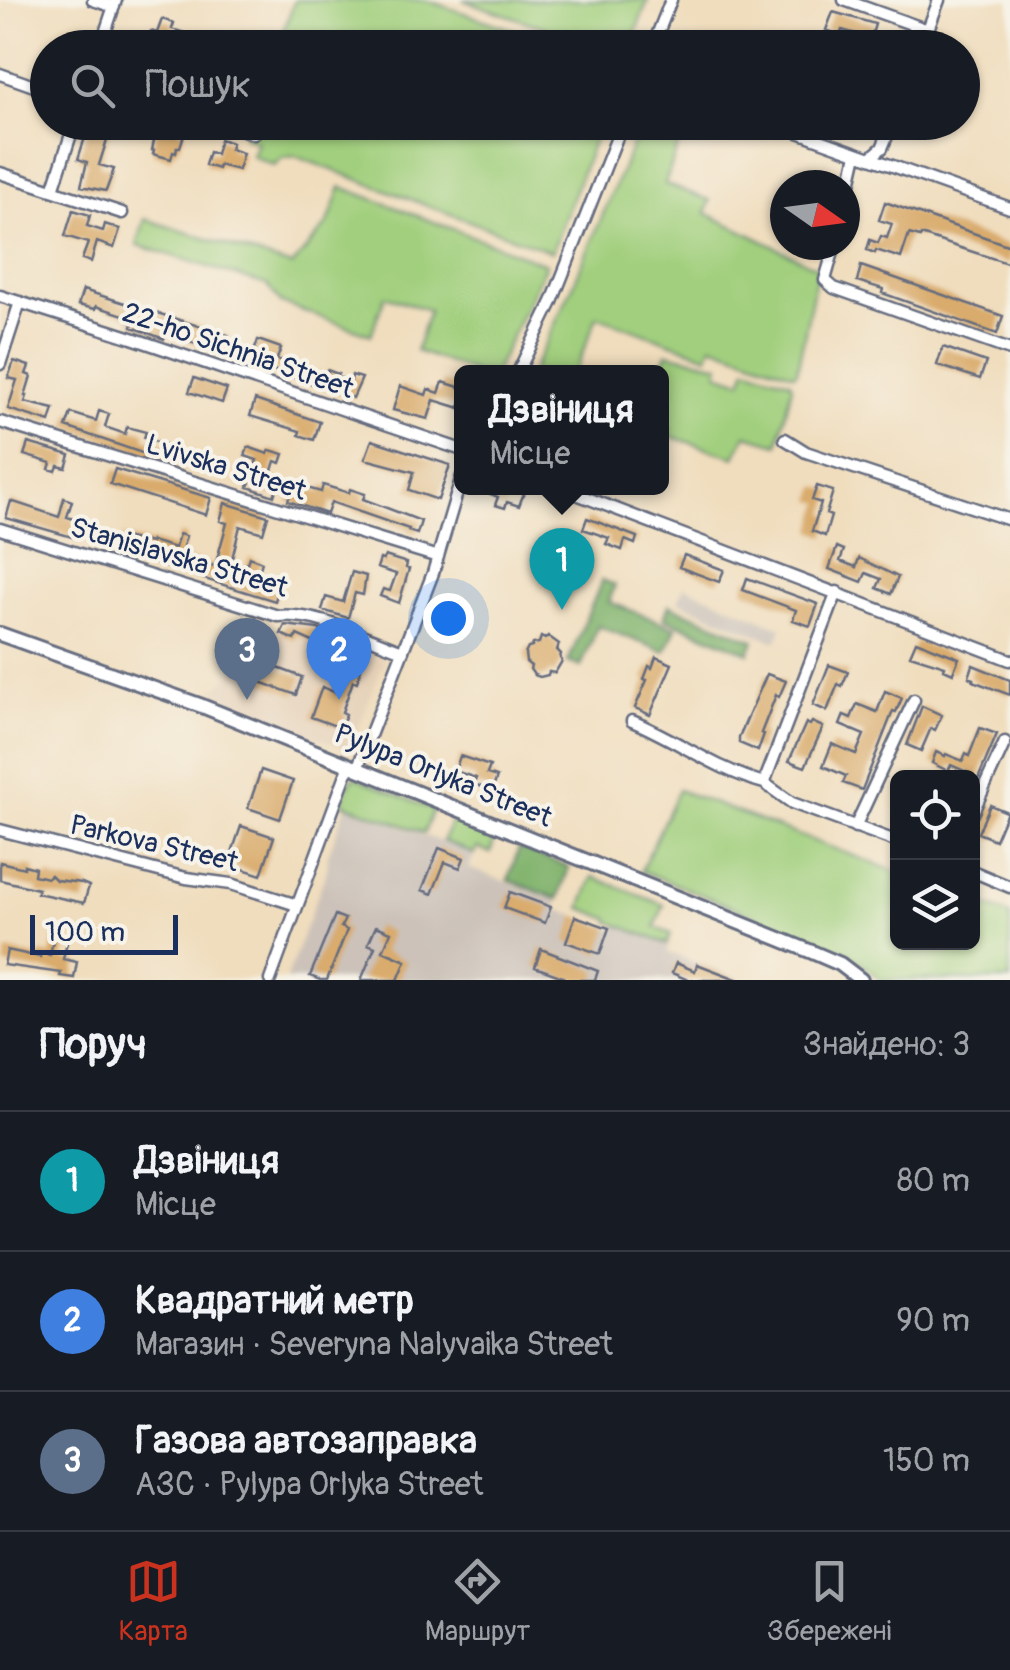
<!DOCTYPE html>
<html lang="uk">
<head>
<meta charset="utf-8">
<style>
	:root { --surface:#171b24; --page:#20242c; --text:#f1f3f6; --muted:#9ea1a6; --line:#363941; --accent:#c8321e }
	body { margin:0; font-family:Pangolin,sans-serif; background:var(--page); color:var(--text) }
	.controls { position:absolute; right:30px; bottom:30px; display:grid; overflow:hidden; border-radius:15px; box-shadow:0 2px 8px #0004 }
	.controls button { width:90px; height:90px; display:grid; place-items:center; padding:0; border:0; border-bottom:2px solid var(--line); background:var(--surface); color:var(--text); font:50px sans-serif }
	.compass { position:absolute; left:770px; top:170px; width:90px; height:90px; border-radius:50%; background:var(--surface); box-shadow:0 2px 8px #0004; rotate:104deg }
	.scale { position:absolute; left:30px; bottom:25px; width:148px; box-sizing:border-box; padding-left:10px; border:5px solid #1b2f5e; border-top:0; font-size:28px; line-height:35px; white-space:nowrap; color:#1b2f5e; -webkit-text-stroke:8px #f7f3e8; paint-order:stroke }
	.you { position:absolute; left:448px; top:618px; width:35px; height:35px; margin:-25px; border:8px solid #fff; border-radius:50%; background:#1a73e8; box-shadow:0 0 0 15px #1a73e833 }
	.badge { display:grid; place-items:center; width:65px; height:65px; border-radius:50%; background:var(--accent); color:#fff; font-size:32px; font-weight:700 }
	.pin { position:absolute; translate:-50% -82px; filter:drop-shadow(0 2px 5px #0008) }
	.pin::after { content:''; position:absolute; top:52px; width:35px; height:30px; background:inherit; clip-path:polygon(0 0,100% 0,50% 100%) }
	.popup { position:absolute; left:454px; top:365px; width:215px; height:130px; box-sizing:border-box; display:grid; place-content:center; border-radius:15px; background:var(--surface); filter:drop-shadow(0 2px 8px #0005); font-size:32px; white-space:nowrap; color:var(--muted) }
	.popup b { font-size:38px; color:var(--text) }
	.popup::after { content:''; position:absolute; left:50%; top:100%; margin-left:-20px; border:20px solid transparent; border-top-color:var(--surface) }
	.list { margin:0; padding:0; list-style:none }
	h2 { display:flex; justify-content:space-between; align-items:center; height:130px; margin:0; padding:0 40px; font-size:42px }
	h2 small { font-size:32px; font-weight:400; color:var(--muted) }
	.list li { display:grid; grid-template-columns:65px 1fr auto; gap:30px; align-items:center; box-sizing:border-box; height:140px; padding:0 40px; border-top:2px solid var(--line) }
	.list b { display:block; font-size:38px; white-space:nowrap }
	.list p { margin:0; font-size:32px; white-space:nowrap; color:var(--muted) }
	.list em { font-size:32px; font-style:normal; color:var(--muted) }
	.icon { flex:none; width:55px; height:55px; fill:none; stroke:currentColor; stroke-width:2; stroke-linecap:round; stroke-linejoin:round }
	.map { position:relative; flex:none; width:1010px; height:980px; overflow:hidden }
	.search { position:absolute; background:var(--surface); box-shadow:0 2px 8px #0004; left:30px; right:30px; top:30px; height:110px; display:flex; align-items:center; gap:25px; box-sizing:border-box; padding:0 35px; border-radius:55px; color:var(--muted); font-size:38px }
	.sheet { height:550px; background:var(--surface) }
	nav { display:flex; justify-content:space-around; align-items:center; box-sizing:border-box; height:140px; border-top:2px solid var(--line); background:var(--surface); font-size:28px; color:var(--muted) }
	nav a { display:grid; justify-items:center; gap:5px }
	nav .on { color:var(--accent) }
	.map>svg:first-child { display:block }
</style>
</head>
<body>
<div class="map">
<svg width="1010" height="980" viewBox="0 0 1010 980">
	<rect width="100%" height="100%" fill="#f7f3e8"/>
	<filter id="ink" filterUnits="userSpaceOnUse"><feTurbulence type="fractalNoise" baseFrequency=".01" numOctaves="2"/><feDisplacementMap in="SourceGraphic" scale="20" xChannelSelector="R" yChannelSelector="G"/><feConvolveMatrix kernelMatrix="1 2 1 2 8 2 1 2 1" color-interpolation-filters="sRGB"/></filter>
	<filter id="wash" filterUnits="userSpaceOnUse"><feTurbulence type="fractalNoise" baseFrequency=".0048" numOctaves="4" result="noise"/><feDisplacementMap in="SourceGraphic" scale="40" xChannelSelector="R" yChannelSelector="G"/><feGaussianBlur stdDeviation="2.25" result="paint"/><feColorMatrix in="noise" values="0 0 0 0 0 0 0 0 0 0 0 0 0 0 0 0 0 1.4 0 .05"/><feComposite in="paint" operator="in"/></filter>
	<g filter="url(#wash)">
		<rect width="100%" height="100%" fill="#f0ddbd"/>
		<!-- built -->
		<path fill="#e5d0b7" d="M287 617 315 627 385 659 350 750 228 705 229 702 216 697 214 690 257 650 266 626 281 631Z"/>
		<!-- industrial -->
		<path fill="#ccc2b9" d="M684 586 782 628 776 642 678 601Z
			M346 806 474 854 469 868 558 901 556 909 614 930 617 926 669 946 667 952 742 980H286L327 870 328 855Z"/>
		<!-- green -->
		<path fill="#a1cf7d" stroke="#5e7f6e" stroke-width="2.5" d="M295 0H426L563 47H277Z
			M463 0H648L630 47H601Z
			M249 122 600 123 552 252 295 156 282 158 274 165 252 156 257 142 244 137Z
			M642 122 686 123 665 184 710 200 706 213 818 268 797 371 794 374 712 345 708 356 597 316 575 372H532L571 290Z
			M341 187 546 264 495 372H475L416 351 429 310 385 296 371 335 281 303 267 285 137 245 145 219 292 266 328 223Z
			M667 353 720 365 718 373 742 381 747 368 790 381 792 386 778 444 746 435 735 457 669 436 671 429 662 425V372H660Z
			M352 778H358L433 810 424 833 342 803Z
			M678 790 897 872 898 942H972L973 900 1010 915V980H881L849 953 641 871Z
			M453 817 495 836 491 853 477 848 474 854 443 841Z
			M593 877 664 905 655 927 671 934 667 944 610 922V919L581 908Z"/>
		<!-- forest -->
		<path fill="#80b26c" stroke="#4e7065" stroke-width="2.5" d="M602 580 615 585 609 602 676 628 665 652 598 626 581 667 568 662Z
			M669 605 754 640 749 653 664 618Z
			M519 848 569 867 558 899 508 880Z"/>
		<g id="blocks">
			<!-- building -->
			<path fill="#d9ab6c" d="M833 12 875 24 871 38 842 30 840 35 826 30Z
				M162 19 174 23 172 29 185 33 180 48 161 44 158 48 147 44 151 31 157 33Z
				M90 122H129L126 131 111 127 99 165 114 169 106 191 81 186 87 162 78 159Z
				M158 122H171V125L178 127V130L185 132 180 147H177L176 153 173 152 171 159 153 154 154 150H152Z
				M220 139 232 143 230 149 243 153 238 170 219 165 218 169 205 165 209 152 216 154Z
				M885 202 1010 246V264L921 235 920 237 909 234 901 258 876 250 875 253 867 250 870 240 878 243 881 236 887 238 892 224 879 220Z
				M73 210 90 215 87 226 103 231 105 224 120 229 114 248 97 242 91 262 82 259 88 243 65 236Z
				M861 266 1003 316 997 334 882 293 883 289 857 281Z
				M83 290 228 335 227 338 236 344 232 356 166 334 164 339 132 327 133 323 129 321 130 317 96 306 95 309 78 305Z
				M258 340 281 348 277 359 309 367 308 370 326 376 327 370 338 374 336 377 351 381 352 375 362 378 353 398 273 370 266 369 265 372 256 368 257 366 250 364Z
				M943 347 986 362 980 379 937 365Z
				M14 361 29 366 26 374 31 376 25 396H27L25 402 54 409 50 422 8 409 17 380 8 378Z
				M194 378 227 389 222 403 189 392Z
				M443 382 462 388 460 408 434 400 428 419 393 410 400 386 426 395 428 389 439 393Z
				M255 400 320 422 314 440 299 435 300 431 250 416Z
				M99 411 109 414 105 427 125 434 127 427 146 432 144 438 176 448 171 463 66 427 71 413 96 421Z
				M372 440 450 465 438 500 409 490 414 472 365 459Z
				M28 443 70 455 66 468 58 466 56 471 49 469 51 463 24 455Z
				M248 447 268 454 270 450 284 454 281 463 275 461 270 477 279 480 274 496 248 487 257 460 245 456Z
				M115 469 211 498 206 515 110 484Z
				M293 484 321 492 323 485 349 493 350 489 365 494 363 499 421 521 417 534 408 531 409 529 403 527 331 502 327 514 288 501Z
				M817 486 833 491 826 514 831 516 825 536 812 531 821 503 812 500Z
				M476 488H517L525 490 519 506 507 502 505 508 495 505 498 497Z
				M64 498 72 501 67 517 77 520 72 537 6 518 11 501 59 517Z
				M225 503 268 516 263 533 240 526 229 571 243 575 249 557 262 562 257 578 280 585 275 601 118 552 123 537 151 543V541L175 548 179 534 186 536 180 557 215 566 227 523 220 521Z
				M587 518 637 537 635 544 625 540 622 550 606 544 609 538 583 529Z
				M837 547 844 550 840 561 856 567 859 558 898 577 891 594 877 588 881 579 866 573 862 582 829 569Z
				M684 555 724 570 719 582 679 567Z
				M385 556 407 563 406 568 409 569 399 603 380 596 383 589 390 591 396 574 377 568 380 559 383 560Z
				M352 572 366 576 363 595 355 593 348 618 322 610 326 597 343 602Z
				M747 578 818 604 810 626 793 620 796 610 743 590Z
				M285 625 318 629 344 640 340 651 325 644 324 647 297 635 295 640 281 634Z
				M548 636 559 644 557 650 561 654 560 658 562 661 555 673 549 672 548 675 540 677 534 675 530 669 531 666 526 662 525 654 528 648 532 647 533 644 539 643 541 637 545 639Z
				M916 641 959 658 953 673 944 669 945 666 910 655Z
				M656 657 672 664 650 715 635 708 647 680 644 679 649 666 652 668Z
				M262 662 302 677 296 695 255 680Z
				M344 662 361 669 357 682 353 681 342 712 346 714 341 728 311 717 322 687 334 692Z
				M829 665 848 672 842 686 838 684 827 711 813 705Z
				M973 665 1010 680V695L973 681 974 679 969 677Z
				M767 674 786 681 779 697 776 695 761 733 764 734 758 751 739 743V737Z
				M885 691 902 698 896 712 893 711 862 790 843 783 846 776 823 766 832 744 856 754 864 735 840 725 844 715 851 718 857 704 877 712Z
				M922 706 942 715 935 730 931 728 921 751 907 745Z
				M812 722 823 727 805 767 789 761 806 723 810 725Z
				M980 728 997 734 973 791 972 774 951 765 948 771 932 763 936 752 945 756 946 754 963 761 966 754 969 756Z
				M460 756 490 766 487 774 497 777 492 791 474 784 476 778 455 771Z
				M261 770 293 781 280 819 248 808Z
				M990 805 1007 812 995 840 978 833Z
				M241 826 274 837 261 875 228 864Z
				M439 848 464 858 460 868 445 862 432 894 422 890Z
				M0 862 24 868V865L35 868 34 875 47 878 51 875 56 880 82 883 89 886 84 903 37 893 38 889 0 880Z
				M510 892 551 907 545 923 504 908Z
				M335 915 345 919 341 927 347 930 327 980H320L310 976Z
				M575 916 609 928 600 954 566 942Z
				M376 926 391 932 383 951 406 961 398 980H361L375 947 368 944Z
				M54 936 68 939 63 959 77 962 74 978 60 976 61 973 4 965 7 950 40 957 41 953 50 955Z
				M541 949 598 971 595 980H562L563 977 535 967Z
				M676 963 695 971 697 964 739 980H688L672 973Z"/>
		</g>
	</g>
	<g filter="url(#ink)">
		<use href="#blocks" fill-opacity="0" stroke="#666c7f" stroke-width="2.5"/>
		<g fill="none" stroke-linecap="round" stroke-linejoin="round">
			<defs>
				<path id="minor" d="M93 0 114 7
					M844 0 928 30
					M100 48 116 0
					M652 48 671 0
					M921 48 939 0
					M0 74 48 91
					M223 122 254 134
					M770 122 1010 208
					M870 158 882 148 893 122
					M0 173 122 213
					M53 190 75 122
					M845 206 857 154
					M835 245 825 280 834 288 1010 350
					M0 296 132 338 462 450
					M0 364 20 302
					M518 372 552 302 623 122
					M0 422 438 557
					M785 439 806 452 1010 520
					M561 488 1010 660
					M0 529 278 616C317 612 366 638 403 651
					M837 592 764 783 792 803 898 842
					M632 721C677 740 717 770 764 783
					M357 769 433 573 462 476
					M972 814 1005 742
					M855 827 914 700
					M0 830 186 878 231 884 297 905
					M972 871 1010 887
					M270 980 349 766"/>
				<path id="major" d="M0 634 202 706 812 952 840 964 861 980"/>
			</defs>
			<!-- minor casing -->
			<use href="#minor" stroke="#666c7f" stroke-width="15"/>
			<!-- major casing -->
			<use href="#major" stroke="#666c7f" stroke-width="18"/>
			<!-- minor -->
			<use href="#minor" stroke="#fff" stroke-width="10"/>
			<!-- major -->
			<use href="#major" stroke="#fff" stroke-width="12"/>
		</g>
	</g>
	<g text-anchor="middle" dominant-baseline="central" stroke-width="8" stroke-linejoin="round" paint-order="stroke">
		<!-- street labels -->
		<g font-size="28" fill="#1b2f5e" stroke="#f7f3e8">
			<text transform="translate(238 351) rotate(19)">22-ho Sichnia Street</text>
			<text transform="translate(226 468) rotate(17)">Lvivska Street</text>
			<text transform="translate(179 558) rotate(16)">Stanislavska Street</text>
			<text transform="translate(443 776) rotate(22)">Pylypa Orlyka Street</text>
			<text transform="translate(154 844) rotate(13)">Parkova Street</text>
		</g>
	</g>
</svg>
<div class="controls">
<button><svg class="icon" aria-label="locate" viewBox="0 0 24 24"><circle cx="12" cy="12" r="6"/><path d="M12 2v4M12 18v4M2 12h4M18 12h4"/></svg></button>
<button><svg class="icon" aria-label="layers" viewBox="0 0 24 24"><path d="M12 4l9 5-9 5-9-5zM3 14l9 5 9-5"/></svg></button>
</div>
<svg class="compass" viewBox="-18 -18 36 36"><path d="M0-13l5 13h-10z" fill="#e53935"/><path d="M0 13l5-13h-10z" fill="#9ea1a6"/></svg>
<div class="scale">100 m</div>
<div class="you"></div>
<div class="pin badge" style="left:562px;top:610px;background:#0f9aa8">1</div>
<div class="popup"><b>Дзвіниця</b>Місце</div>
<div class="pin badge" style="left:339px;top:700px;background:#3f7fe0">2</div>
<div class="pin badge" style="left:247px;top:700px;background:#5c6f8a">3</div>
<div class="search"><svg class="icon" aria-label="search" viewBox="0 0 24 24"><circle cx="10" cy="10" r="6"/><path d="M15 15l6 6"/></svg>Пошук</div>
</div>
<section class="sheet">
<h2>Поруч<small>Знайдено: 3</small></h2>
<ul class="list">
<li><span class="badge" style="background:#0f9aa8">1</span><div><b>Дзвіниця</b><p>Місце</p></div><em>80 m</em></li>
<li><span class="badge" style="background:#3f7fe0">2</span><div><b>Квадратний метр</b><p>Магазин · Severyna Nalyvaika Street</p></div><em>90 m</em></li>
<li><span class="badge" style="background:#5c6f8a">3</span><div><b>Газова автозаправка</b><p>АЗС · Pylypa Orlyka Street</p></div><em>150 m</em></li>
</ul>
</section>
<nav>
<a class="on"><svg class="icon" aria-label="map" viewBox="0 0 24 24"><path d="M3 6l6-2 6 2 6-2v14l-6 2-6-2-6 2zM9 4v14M15 6v14"/></svg>Карта</a>
<a><svg class="icon" aria-label="directions" viewBox="0 0 24 24"><path d="M12 3l9 9-9 9-9-9zM9 14v-3h6M13 9l2 2-2 2"/></svg>Маршрут</a>
<a><svg class="icon" aria-label="saved" viewBox="0 0 24 24"><path d="M7 4h10v16l-5-4-5 4z"/></svg>Збережені</a>
</nav>
</body>
</html>
